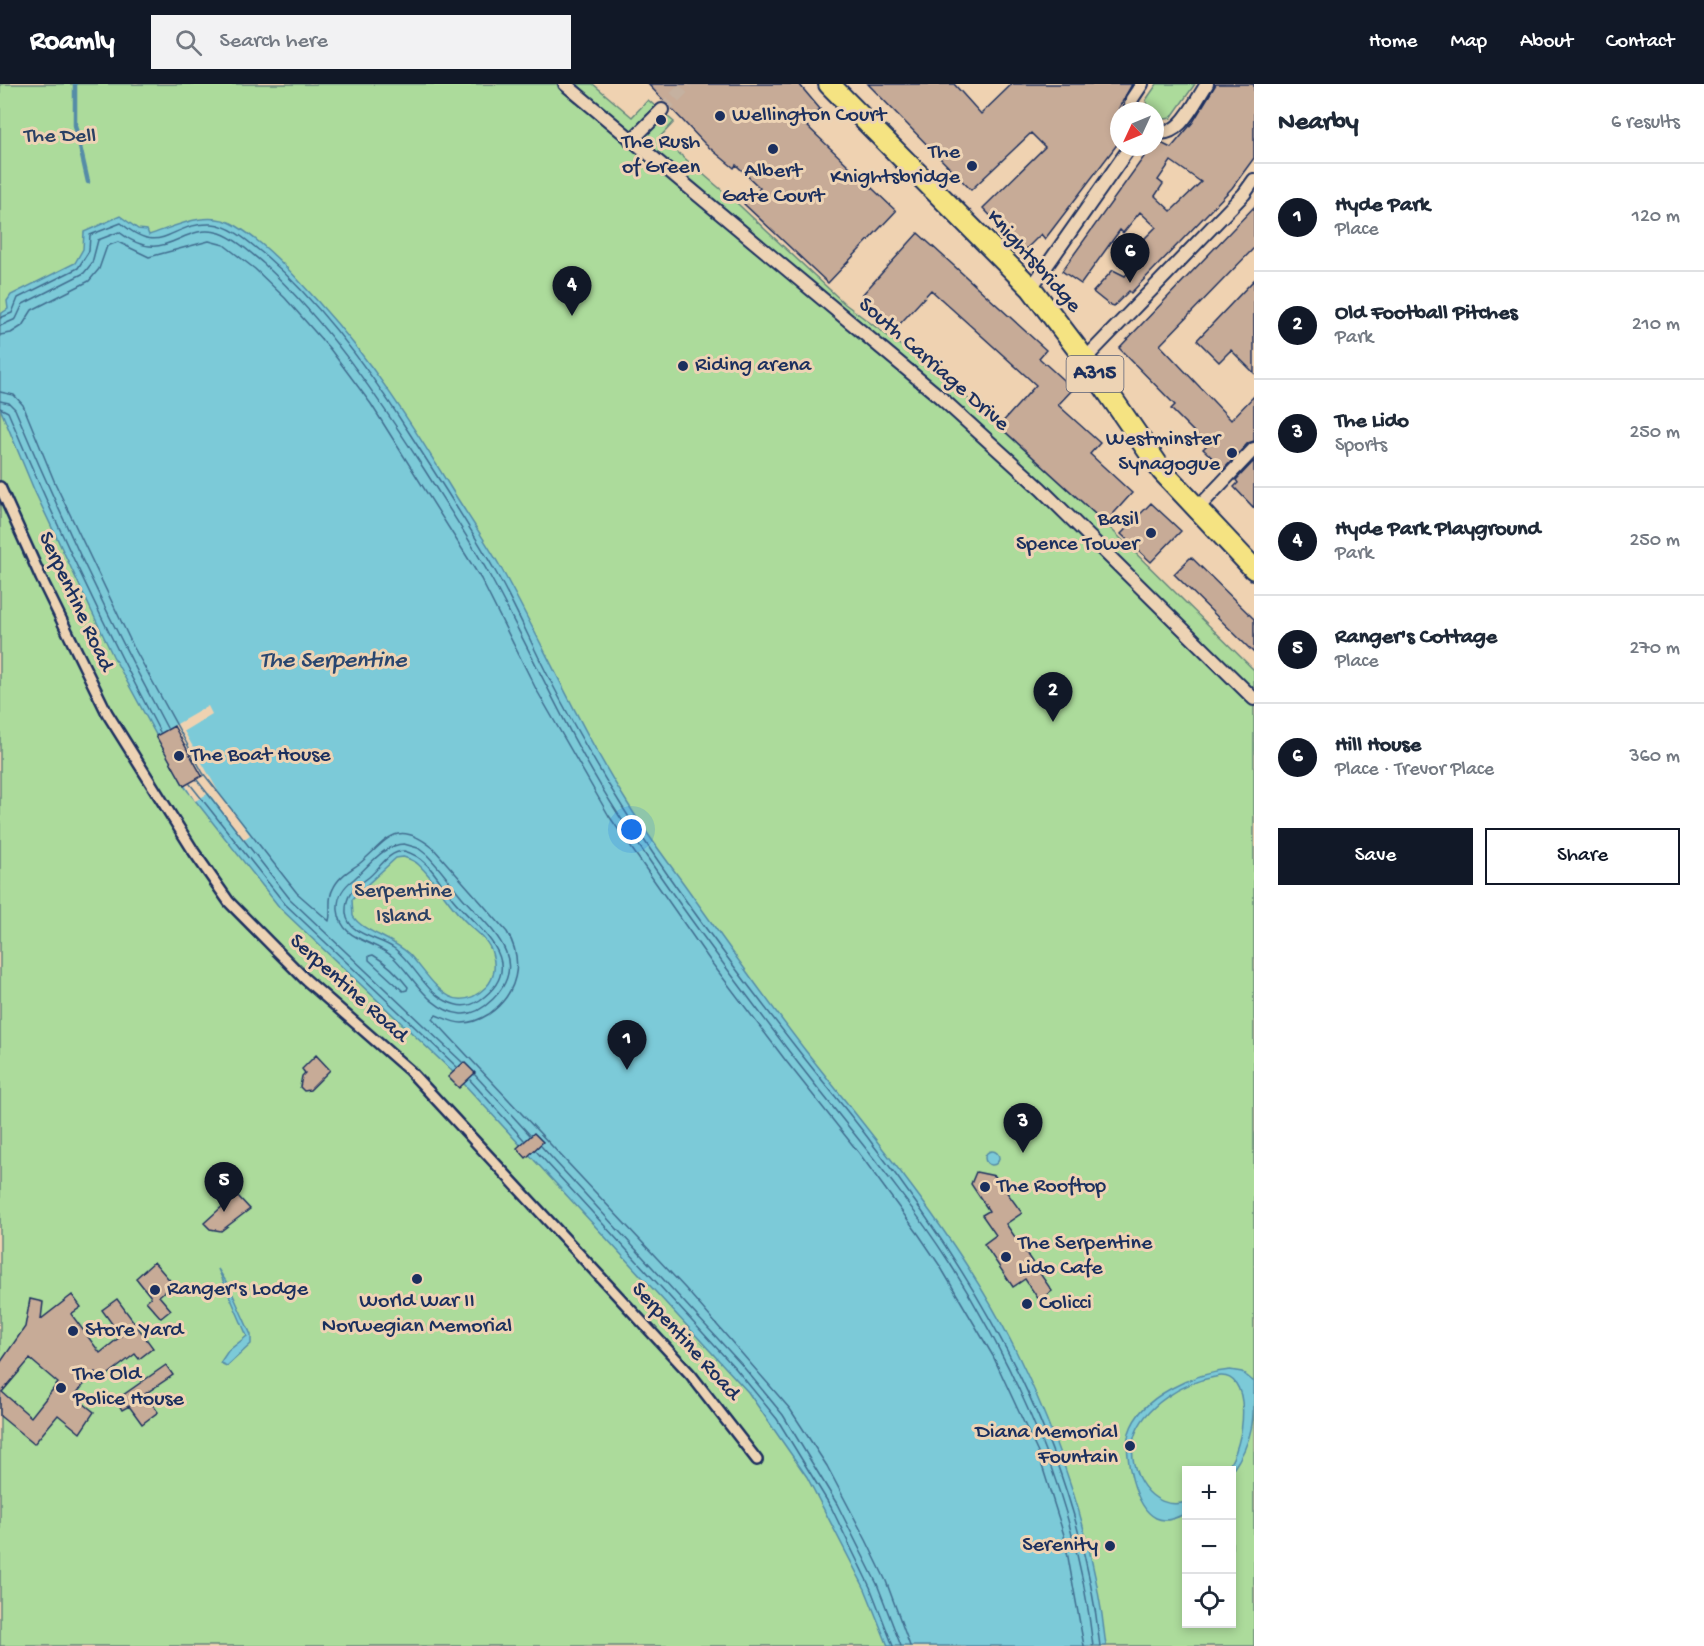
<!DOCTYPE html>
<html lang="en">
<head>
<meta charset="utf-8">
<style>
	:root { --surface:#fff; --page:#f2f2f3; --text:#1f2937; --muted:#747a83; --line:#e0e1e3; --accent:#111827 }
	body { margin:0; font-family:"Gochi Hand",sans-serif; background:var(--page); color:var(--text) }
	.controls { position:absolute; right:18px; bottom:18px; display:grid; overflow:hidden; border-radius:0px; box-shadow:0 3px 9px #0003 }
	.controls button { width:54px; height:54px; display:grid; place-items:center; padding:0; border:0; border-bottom:2px solid var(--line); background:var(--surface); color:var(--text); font:30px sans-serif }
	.compass { position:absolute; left:1110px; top:18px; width:54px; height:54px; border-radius:50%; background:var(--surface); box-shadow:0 3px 9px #0003; rotate:226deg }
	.you { position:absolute; left:632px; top:746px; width:21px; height:21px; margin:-15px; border:4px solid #fff; border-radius:50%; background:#1a73e8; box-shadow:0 0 0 9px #1a73e833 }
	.badge { display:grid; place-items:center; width:39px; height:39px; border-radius:50%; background:var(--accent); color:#fff; font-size:20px; font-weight:700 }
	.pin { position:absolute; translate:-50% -50px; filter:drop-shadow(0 2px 3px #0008) }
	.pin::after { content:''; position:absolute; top:32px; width:21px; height:18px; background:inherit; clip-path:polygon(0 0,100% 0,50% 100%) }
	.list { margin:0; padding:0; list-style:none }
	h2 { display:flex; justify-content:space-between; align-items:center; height:78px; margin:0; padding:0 24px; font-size:26px }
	h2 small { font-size:20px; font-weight:400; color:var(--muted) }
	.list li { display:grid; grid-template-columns:39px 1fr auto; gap:18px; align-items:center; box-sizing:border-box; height:108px; padding:0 24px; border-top:2px solid var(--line) }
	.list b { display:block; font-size:22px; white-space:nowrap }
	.list p { margin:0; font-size:20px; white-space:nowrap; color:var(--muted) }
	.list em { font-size:20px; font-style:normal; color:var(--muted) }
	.actions { display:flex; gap:12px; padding:18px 24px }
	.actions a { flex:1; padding:14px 0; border:2px solid var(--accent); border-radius:0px; text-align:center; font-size:21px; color:var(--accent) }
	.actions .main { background:var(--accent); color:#fff }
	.icon { flex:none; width:33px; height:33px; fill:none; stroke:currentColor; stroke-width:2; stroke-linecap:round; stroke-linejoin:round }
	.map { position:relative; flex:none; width:1254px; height:1562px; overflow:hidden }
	header { display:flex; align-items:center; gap:36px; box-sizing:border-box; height:84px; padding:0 30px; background:var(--accent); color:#fff }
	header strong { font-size:28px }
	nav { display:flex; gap:33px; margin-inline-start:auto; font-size:21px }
	.search { width:420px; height:54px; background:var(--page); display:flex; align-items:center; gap:15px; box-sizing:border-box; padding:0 21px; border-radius:0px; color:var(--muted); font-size:22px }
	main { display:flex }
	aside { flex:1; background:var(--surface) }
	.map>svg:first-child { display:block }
</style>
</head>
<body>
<header>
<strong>Roamly</strong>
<div class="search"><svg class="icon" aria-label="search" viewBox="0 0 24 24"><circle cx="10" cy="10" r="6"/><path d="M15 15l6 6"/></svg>Search here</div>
<nav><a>Home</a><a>Map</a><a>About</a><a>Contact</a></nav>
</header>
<main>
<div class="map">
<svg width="1254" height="1562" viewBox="0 0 1254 1562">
	<rect width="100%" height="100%" fill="#efd2b1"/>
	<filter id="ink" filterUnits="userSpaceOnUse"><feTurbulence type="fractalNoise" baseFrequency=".0167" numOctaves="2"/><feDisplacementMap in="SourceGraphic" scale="12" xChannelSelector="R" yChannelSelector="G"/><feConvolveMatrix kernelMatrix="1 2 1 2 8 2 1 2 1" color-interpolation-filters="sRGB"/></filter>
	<g filter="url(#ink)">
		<!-- green -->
		<path fill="#acdb9b" stroke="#64857c" stroke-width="1.5" fill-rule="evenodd" d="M0 0H593L632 33 648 16 674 38 660 53 739 121 845 220 952 300 1105 439 1254 586V1562H0ZM1186 1386H1232V1540H1186Z
			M1157 0H1195L1171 34 1160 36 1155 33V27H1148L1146 16Z"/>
		<!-- water -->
		<path fill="#7bcad8" stroke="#558ca7" stroke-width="1.5" fill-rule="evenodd" d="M120 132 138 145 147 146 149 151C176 142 208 125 235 141 268 161 294 191 320 220 370 275 410 337 449 401 466 429 485 456 501 484 544 562 580 644 628 720 645 748 665 774 684 800 724 856 763 912 805 966 880 1061 960 1156 1015 1265 1061 1359 1095 1457 1106 1562H888L865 1505 807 1393 748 1308 453 988 280 824 184 702 113 572 35 408 0 324V236L2 229 8 225 7 217 11 211 75 179 83 165 84 148ZM403 773C409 775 414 776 419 781 438 799 449 823 469 841 478 849 489 857 492 869 496 881 495 894 486 903 451 937 431 893 409 870 393 854 361 847 353 832L352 816 357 810 396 774Z
			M985 1074a7 7 0 1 1 14 0a7 7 0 1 1-14 0Z
			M218 1185 229 1202 251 1251V1260L227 1282 220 1279 228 1267 247 1252Z
			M1230 1286 1242 1288 1254 1298C1254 1334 1254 1356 1232 1387L1226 1386C1246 1361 1254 1283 1215 1293 1184 1298 1143 1322 1134 1354 1126 1386 1151 1429 1186 1418V1429C1177 1434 1166 1439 1156 1434 1135 1424 1123 1370 1129 1349 1140 1312 1195 1289 1230 1286Z"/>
		<!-- pier -->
		<path fill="#efd2b1" d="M208 622 212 630 184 647 221 712 250 751 243 756 209 709 195 717 156 652Z"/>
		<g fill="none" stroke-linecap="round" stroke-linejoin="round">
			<!-- shore -->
			<path stroke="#416d8f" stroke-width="1.5" d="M0 234 12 229 18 214 78 184 89 167 90 151 121 139C163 175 169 138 212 140 231 141 251 160 266 172 322 221 368 284 408 347 437 392 467 438 494 485 514 519 529 555 547 590 570 635 596 681 623 724 676 807 737 888 798 966 822 997 848 1027 871 1058 987 1208 1079 1371 1100 1562
				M0 242 16 235 23 220 84 189 92 179 98 156 119 148C167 185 180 137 220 149 235 154 252 170 264 180 328 240 377 312 424 385 446 420 470 456 490 492 533 571 569 654 618 730 672 812 732 892 791 970 844 1039 902 1105 949 1178 1023 1295 1078 1424 1093 1562
				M0 251 11 249 22 242 32 226 89 197 99 185 107 162 118 158 149 173 209 157 224 161 255 185 285 214 330 265 371 320 481 495 536 605 609 732 711 878 786 977 859 1069 919 1151 940 1182 993 1272 1038 1369 1064 1451 1084 1562
				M0 308 14 311 23 321 55 399 133 562 203 689 297 809 329 837C332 827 327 815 333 805 338 793 349 787 359 780 386 758 395 733 433 764L507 848C525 878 517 910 489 930 481 935 472 939 462 939 453 939 444 934 436 931L433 935 685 1204 790 1325 827 1382 866 1456 886 1497 910 1562
				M0 317 9 319 15 325C61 434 111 540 167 644
				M0 324 8 328C54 437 105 544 160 648
				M197 696 290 815 462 978
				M190 700 285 820 457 983
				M404 760 418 764 427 771C440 784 450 799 462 813 487 842 533 875 493 915 485 923 473 931 461 930 429 927 414 893 393 873 373 855 341 858 338 826 337 812 343 803 354 795 369 782 384 760 404 760Z
				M404 767C428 773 438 796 452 814 476 844 532 879 480 916 468 924 458 923 446 917 424 906 414 880 395 865 380 853 348 852 346 829 345 809 355 804 369 793 381 783 387 768 404 767Z
				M373 871C387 879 398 890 408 903L407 906 403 907 369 876V872Z
				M475 991 530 1051
				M470 996 524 1056
				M541 1062 741 1280 783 1331 837 1420 877 1500 901 1562
				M536 1067 736 1285 777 1335 831 1423 870 1503 893 1562"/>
			<!-- stream -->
			<path stroke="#558ca7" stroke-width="4.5" d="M75 0V41L88 98"/>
		</g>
		<!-- building -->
		<path fill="#c7ab97" stroke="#1b2f5e" stroke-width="1.5" fill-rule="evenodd" d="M648 0H799L820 25 805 40 896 127 828 199 744 120 760 104 736 81 734 84 705 60Z
			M868 0H954L981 30 1012 0H1132L1119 24V58L1045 155 1041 150 1024 167 983 124 1045 63 1031 49 971 106Z
			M1216 0H1254V74L1232 104 1131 209 1129 207 1114 222 1108 220 1093 208 1113 186 1125 192 1141 174 1133 166 1156 143 1140 128 1123 149 1120 146 1081 200 1062 187 1151 63H1155V56L1171 64 1193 38ZM1171 77 1201 98 1171 127 1155 112 1163 100 1158 96Z
			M1254 123V164L1160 261 1231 336 1254 312V357L1248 359 1224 385 1203 365 1207 361 1171 325 1175 321 1119 264Z
			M918 149 1046 266 1039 274 1073 305 1058 321 1100 359 1090 370 1132 409 1105 439 999 342 1036 301 931 206 897 243 862 211Z
			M1254 196V289L1231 266 1219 278 1197 256Z
			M1254 377V424L1234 403 1238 399 1236 396Z
			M1151 419 1181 447 1151 478 1121 450Z
			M1191 473 1254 535V569L1174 490Z
			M174 642 202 692 184 702 156 652Z
			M316 971 330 986 310 1006 304 1007 300 1003 302 992 305 989 302 985Z
			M464 978 475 989 459 1004 448 993Z
			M534 1049 543 1058 526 1074 517 1064Z
			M976 1088 995 1092 1022 1129 1006 1140 1052 1207 1039 1216 1025 1195 1013 1203 984 1160 996 1151 982 1131 989 1127 971 1100Z
			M236 1110 250 1125 221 1147 210 1145 204 1139Z
			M154 1178 173 1200 159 1212 171 1226 161 1234 146 1217 151 1213 136 1194Z
			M72 1211 81 1223 71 1230 100 1269 121 1252 102 1226 117 1215 153 1264 139 1275 135 1270 101 1296 95 1288 74 1312 94 1328 80 1349 58 1331 34 1360 0 1332V1279L25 1243 30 1215 43 1218 41 1235ZM30 1275 58 1299 31 1333 2 1308Z
			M166 1281 173 1291 145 1310 158 1328 142 1340 129 1322 122 1326 116 1316Z"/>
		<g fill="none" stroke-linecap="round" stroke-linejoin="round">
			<!-- minor-tunnel -->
			<path stroke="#c5b1a0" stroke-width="12" stroke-dasharray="12 6" stroke-linecap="butt" d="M662 26 688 0"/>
			<defs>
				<path id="pedestrian" d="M0 403 41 494 107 629 194 768 229 818 305 895 409 986 691 1291 757 1376"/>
				<path id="minor" d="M565 0 940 313 1041 405 1254 615
					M1130 27 1132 15 1142 0
					M1155 48C1180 55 1195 17 1207 0
					M631 57 662 26
					M1031 204 1130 63
					M1085 275 1244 110 1254 96
					M1197 425 1254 365"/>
				<path id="primary" d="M829 0 1031 204 1085 275 1162 387 1254 485"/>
			</defs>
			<!-- pedestrian casing -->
			<use href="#pedestrian" stroke="#1b2f5e" stroke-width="14"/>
			<!-- minor casing -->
			<use href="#minor" stroke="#1b2f5e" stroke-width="16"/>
			<!-- primary casing -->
			<use href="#primary" stroke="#1b2f5e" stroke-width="24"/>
			<!-- pedestrian -->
			<use href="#pedestrian" stroke="#edd3b4" stroke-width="9"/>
			<!-- minor -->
			<use href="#minor" stroke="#edd3b4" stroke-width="12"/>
			<!-- primary -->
			<use href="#primary" stroke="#f5e382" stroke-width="20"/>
		</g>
	</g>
	<!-- markers -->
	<g fill="#1b2f5e" stroke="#edd3b4" stroke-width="2">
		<circle cx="720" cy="32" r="6"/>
		<circle cx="661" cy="36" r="6"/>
		<circle cx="773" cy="65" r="6"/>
		<circle cx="972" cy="82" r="6"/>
		<circle cx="683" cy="282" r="6"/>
		<circle cx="1232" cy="369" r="6"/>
		<circle cx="1151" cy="449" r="6"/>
		<circle cx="179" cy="672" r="6"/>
		<circle cx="985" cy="1103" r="6"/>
		<circle cx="1006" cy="1173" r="6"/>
		<circle cx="417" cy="1195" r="6"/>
		<circle cx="155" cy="1206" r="6"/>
		<circle cx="1027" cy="1220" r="6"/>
		<circle cx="73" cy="1247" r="6"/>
		<circle cx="61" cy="1304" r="6"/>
		<circle cx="1130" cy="1362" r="6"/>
		<circle cx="1110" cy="1462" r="6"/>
	</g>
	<g text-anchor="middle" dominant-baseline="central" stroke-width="6" stroke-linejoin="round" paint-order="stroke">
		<!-- shield labels -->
		<rect fill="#edd3b4" stroke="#5a6078" stroke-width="1.5" x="1066.5" y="272" width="57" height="36" rx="4.5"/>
		<g font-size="21" font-weight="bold" fill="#1b2f5e">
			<text x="1095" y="290">A315</text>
		</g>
		<!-- poi labels -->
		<g font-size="22" fill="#1b2f5e" stroke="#edd3b4" text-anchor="start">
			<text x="732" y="32">Wellington Court</text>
			<text x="661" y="59" text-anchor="middle">The Rush<tspan x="661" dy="25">of Green</tspan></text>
			<text x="960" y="69" text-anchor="end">The<tspan x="960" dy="25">Knightsbridge</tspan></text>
			<text x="773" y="88" text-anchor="middle">Albert<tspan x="773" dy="25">Gate Court</tspan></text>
			<text x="695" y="282">Riding arena</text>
			<text x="1220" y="356" text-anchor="end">Westminster<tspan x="1220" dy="25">Synagogue</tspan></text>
			<text x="1139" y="436" text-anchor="end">Basil<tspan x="1139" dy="25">Spence Tower</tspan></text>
			<text x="191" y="672">The Boat House</text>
			<text x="997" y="1103">The Rooftop</text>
			<text x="1018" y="1160">The Serpentine<tspan x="1018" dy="25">Lido Cafe</tspan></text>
			<text x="167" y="1206">Ranger's Lodge</text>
			<text x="417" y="1218" text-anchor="middle">World War II<tspan x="417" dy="25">Norwegian Memorial</tspan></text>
			<text x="1039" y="1220">Colicci</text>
			<text x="85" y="1247">Store Yard</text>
			<text x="73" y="1291">The Old<tspan x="73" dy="25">Police House</tspan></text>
			<text x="1118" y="1349" text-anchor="end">Diana Memorial<tspan x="1118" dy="25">Fountain</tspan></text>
			<text x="1098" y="1462" text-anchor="end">Serenity</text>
		</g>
		<!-- park labels -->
		<g font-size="22" fill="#2a4064" stroke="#edd3b4">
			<text x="60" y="53">The Dell</text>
			<text x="403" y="808">Serpentine<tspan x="403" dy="25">Island</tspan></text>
		</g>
		<!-- street labels -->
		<g font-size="22" fill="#1b2f5e" stroke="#edd3b4">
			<text transform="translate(1033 178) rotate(48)">Knightsbridge</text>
			<text transform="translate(933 281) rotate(41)">South Carriage Drive</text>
			<text transform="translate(75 518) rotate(65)">Serpentine Road</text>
			<text transform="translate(348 905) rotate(42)">Serpentine Road</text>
			<text transform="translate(685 1258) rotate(48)">Serpentine Road</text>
		</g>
		<!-- water labels -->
		<g font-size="24" font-style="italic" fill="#294670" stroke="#edd3b4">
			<text x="333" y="577">The Serpentine</text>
		</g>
	</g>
</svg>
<div class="controls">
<button>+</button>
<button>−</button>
<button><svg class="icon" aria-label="locate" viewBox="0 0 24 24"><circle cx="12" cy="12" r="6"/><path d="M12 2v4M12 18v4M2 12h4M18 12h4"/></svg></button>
</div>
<svg class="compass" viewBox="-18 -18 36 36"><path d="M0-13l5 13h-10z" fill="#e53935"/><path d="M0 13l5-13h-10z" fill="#747a83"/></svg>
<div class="you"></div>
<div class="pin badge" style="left:627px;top:986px">1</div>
<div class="pin badge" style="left:1053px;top:638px">2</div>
<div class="pin badge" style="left:1023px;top:1069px">3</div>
<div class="pin badge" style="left:572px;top:232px">4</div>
<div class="pin badge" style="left:224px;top:1128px">5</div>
<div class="pin badge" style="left:1130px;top:199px">6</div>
</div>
<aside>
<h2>Nearby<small>6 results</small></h2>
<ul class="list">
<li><span class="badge">1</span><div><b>Hyde Park</b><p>Place</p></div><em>120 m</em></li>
<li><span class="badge">2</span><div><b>Old Football Pitches</b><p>Park</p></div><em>210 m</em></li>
<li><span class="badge">3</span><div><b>The Lido</b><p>Sports</p></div><em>250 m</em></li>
<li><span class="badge">4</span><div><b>Hyde Park Playground</b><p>Park</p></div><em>250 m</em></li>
<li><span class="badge">5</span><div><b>Ranger's Cottage</b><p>Place</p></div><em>270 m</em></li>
<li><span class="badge">6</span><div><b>Hill House</b><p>Place · Trevor Place</p></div><em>360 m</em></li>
</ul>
<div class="actions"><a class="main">Save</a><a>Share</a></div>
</aside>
</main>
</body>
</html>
